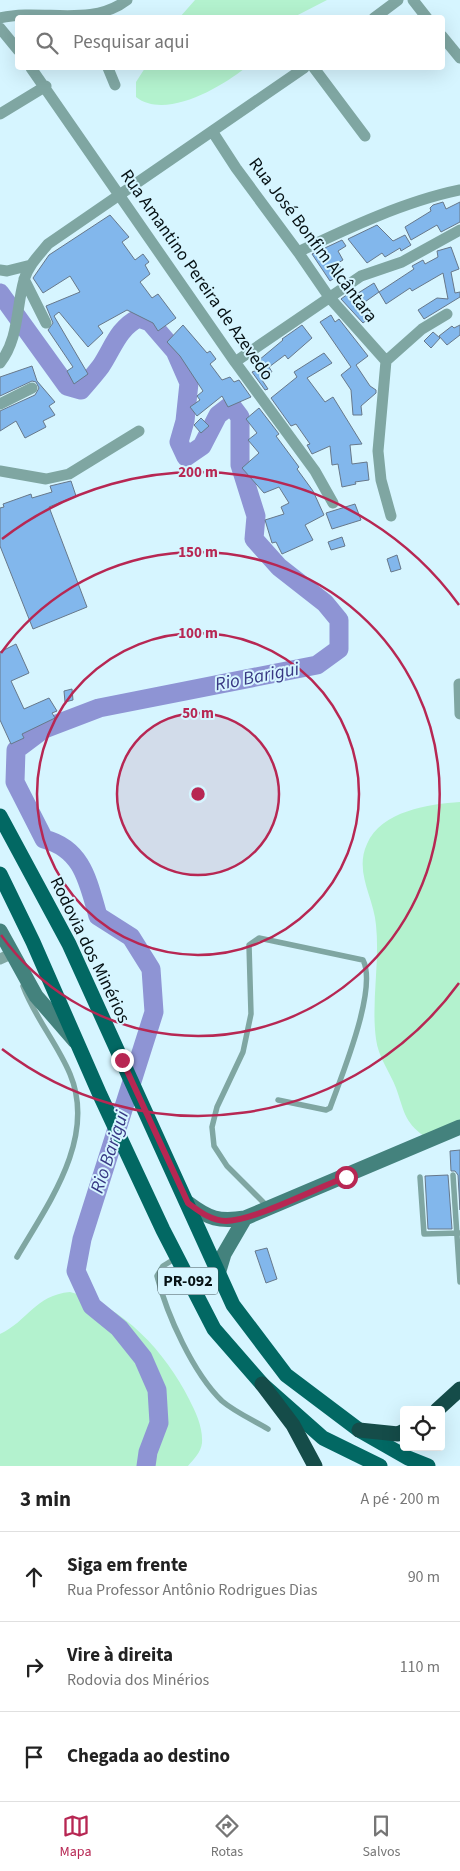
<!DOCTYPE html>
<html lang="pt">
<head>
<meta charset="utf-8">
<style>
	:root { --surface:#fff; --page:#f2f2f2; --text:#222; --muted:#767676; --line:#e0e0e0; --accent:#b72753 }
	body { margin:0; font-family:"Source Sans 3",sans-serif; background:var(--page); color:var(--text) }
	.controls { position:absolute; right:15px; bottom:15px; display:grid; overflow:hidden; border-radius:5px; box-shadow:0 5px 20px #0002 }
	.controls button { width:45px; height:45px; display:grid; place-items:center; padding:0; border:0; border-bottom:1px solid var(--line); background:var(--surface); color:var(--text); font:25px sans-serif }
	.stop { position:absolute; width:15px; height:15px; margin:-11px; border:4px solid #b72753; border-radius:50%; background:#fff }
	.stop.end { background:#b72753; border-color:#fff; box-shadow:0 1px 5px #0008 }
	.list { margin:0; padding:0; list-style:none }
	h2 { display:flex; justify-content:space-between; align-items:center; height:65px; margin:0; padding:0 20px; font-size:21px }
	h2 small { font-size:16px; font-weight:400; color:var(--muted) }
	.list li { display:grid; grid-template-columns:32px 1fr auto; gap:15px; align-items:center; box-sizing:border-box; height:90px; padding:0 20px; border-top:1px solid var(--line) }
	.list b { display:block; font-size:19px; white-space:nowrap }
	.list p { margin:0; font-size:16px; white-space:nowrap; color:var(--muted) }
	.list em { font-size:16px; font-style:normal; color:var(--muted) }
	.icon { flex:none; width:28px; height:28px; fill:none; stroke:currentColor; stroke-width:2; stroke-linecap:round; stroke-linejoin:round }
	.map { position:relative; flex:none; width:460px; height:1466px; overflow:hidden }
	.search { position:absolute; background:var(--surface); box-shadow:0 5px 20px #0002; left:15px; right:15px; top:15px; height:55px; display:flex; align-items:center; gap:12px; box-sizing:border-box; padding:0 18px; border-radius:5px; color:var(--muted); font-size:19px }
	.sheet { height:335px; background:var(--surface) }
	nav { display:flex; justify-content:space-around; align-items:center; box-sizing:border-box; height:70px; border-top:1px solid var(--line); background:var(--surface); font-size:14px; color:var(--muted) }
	nav a { display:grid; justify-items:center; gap:2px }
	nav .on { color:var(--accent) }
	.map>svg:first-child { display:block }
</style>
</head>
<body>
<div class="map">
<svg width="460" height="1466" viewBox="0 0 460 1466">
	<rect width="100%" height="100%" fill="#d6f5ff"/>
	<!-- green -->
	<path fill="#b3f2ce" d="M195 0H327L294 17H180Z
		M145 68H245C220 88 165 120 136 97V82Z
		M460 802V1126L424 1136C404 1122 404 1110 396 1088 390 1072 378 1057 376 1039 371 1002 380 963 376 925 374 898 354 872 367 844 381 811 429 804 460 802Z
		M70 1292C123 1305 166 1353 189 1399 196 1413 203 1427 202 1443 201 1452 194 1459 188 1466H0V1334C28 1321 35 1295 70 1292Z"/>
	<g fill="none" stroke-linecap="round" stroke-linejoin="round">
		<!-- river -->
		<path stroke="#8e94d4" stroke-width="19" d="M0 293 67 386 81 390C88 382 95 374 101 366 113 348 118 328 139 318L150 322 175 351 189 383 185 421 179 442 186 457 202 446 218 415 231 405 240 417V465L256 516 254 539 279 567 325 603 339 620V649L317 665 99 708 44 729 16 750 15 782 44 839C83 849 88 882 98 916L131 937 151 969 154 1012 82 1239 76 1271 92 1306 119 1328 143 1358 157 1390 159 1423 148 1452 146 1466"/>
	</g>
	<!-- building -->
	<path fill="#82b7ec" stroke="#67788a" d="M443 202 446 209 460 202V222L441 232 437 225 411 240 405 227 431 211 430 208 433 205Z
		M110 215 129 237 122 242 135 260 143 254 149 262 145 265 150 274 140 282 152 298 158 294 176 318 158 331 153 323 127 310 98 326 103 333 88 347 59 312 54 316 88 374 74 384 67 371 73 367 48 330 53 323 46 306 80 292 70 276 43 293 33 278 49 255Z
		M377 225 393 241 405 235 411 245 401 251 400 248 385 257 382 253 367 263 348 239Z
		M342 240 346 246 338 251 343 260 338 263 343 272 330 281 312 254Z
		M451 247 459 269 451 272 455 293 460 292V297L424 319 418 310 437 298 448 299 443 273 412 291 410 288 386 304 379 292 362 304 372 316 363 323 341 299 352 291 355 295 374 283 379 292 414 269 412 266 423 260 425 264 438 257 437 251Z
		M331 315 335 322 339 319 368 356 356 365 370 386 376 390V393L361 406 362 415H353L351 390 341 375 351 367 320 322Z
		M183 325 207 353 210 351 216 359 210 364 222 380 230 377 234 382 239 380 251 397 228 407 222 396 197 416 190 407 200 400 197 396 203 391 180 356 167 342Z
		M302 325 312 338 288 359 285 355 269 367 272 372 262 380 268 389 265 390 252 372 257 370 253 365 283 340 282 339Z
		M460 325V335L447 345 439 336 452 326 454 328Z
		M433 332 440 338 431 348 424 341Z
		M324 353 332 363 307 378 325 402 333 397 362 444 350 445 352 464 367 462 369 480 355 482 356 484 342 487 338 464 332 465 330 446 312 454 307 445 310 444 296 424 291 426 271 398 297 377 294 372Z
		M32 366 37 381 55 402 49 406 55 415 43 421 46 427 25 438 16 421 0 431V411L35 395 39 388 36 382 32 381 0 396V377Z
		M259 408 279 434 276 436 299 467 297 469 313 491 324 515 305 525 313 540 282 554 276 542 272 543 265 520 284 514 281 507 289 503 279 487 264 493 242 468 259 453 248 440 257 433 246 419Z
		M201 418 209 426 201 433 194 425Z
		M71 481 76 496 49 507 87 607 33 629 0 546V508L4 507 3 504 31 494 32 498 52 492 50 486Z
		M355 504 361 520 332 529 326 513Z
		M342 537 345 546 331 550 328 542Z
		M397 555 401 569 391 572 387 559Z
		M16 644 29 673 11 681 24 709 49 698 57 711 52 713 55 718 22 734 24 738 11 744 0 720V652Z
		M72 689 73 700 65 702 64 691Z
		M460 1150V1210L458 1175 455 1171H451L450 1151Z
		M448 1175 452 1229H428L425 1176Z
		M267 1248 277 1279 266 1283 255 1251Z"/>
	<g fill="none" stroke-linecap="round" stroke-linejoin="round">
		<!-- lane -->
		<path stroke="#7fa6a2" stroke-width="5.5" d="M453 1175 460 1282
			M420 1177 424 1234 459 1233
			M268 1207 227 1166 214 1146 212 1127 217 1107 243 1052 251 1014 249 945 259 938 363 960C378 989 341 1077 330 1108L326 1110 278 1100
			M17 1257C48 1204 97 1138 70 1074 57 1043 35 1018 23 986
			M176 1258 163 1266 157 1276C167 1315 193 1373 222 1401 235 1412 253 1420 268 1429"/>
		<!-- street -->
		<path stroke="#7fa6a2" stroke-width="11" d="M413 0 427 18
			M0 18C42 8 91 28 127 0
			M374 18 398 0
			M0 28 18 50
			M442 36 460 58
			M31 68 235 362 315 471 333 503
			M108 68 115 85
			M314 68 365 136
			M0 114 46 86
			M212 131 236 168 298 252 329 297 386 361 378 451 381 480 391 516
			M298 252C348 228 406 201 460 190
			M0 270 7 271 31 265
			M24 279 46 323
			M386 361 422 329 447 314
			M235 362 361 276 402 262 460 230
			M0 363C19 339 16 308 24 280 28 266 39 255 48 244L304 68
			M0 404 32 388
			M0 471 46 479 69 474 139 431
			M459 684 460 714
			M0 959 11 954"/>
		<!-- secondary -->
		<path stroke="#44827d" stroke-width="15" d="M0 931 36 996 75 1041
			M188 1203C209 1219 219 1222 245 1218L460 1127
			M218 1274 224 1254 245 1218"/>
		<!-- primary -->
		<path stroke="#026863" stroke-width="15" d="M0 816 69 944 233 1305 286 1375 359 1430 408 1458 428 1466
			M0 874 33 942 100 1095 163 1230 214 1329 262 1384 323 1438 380 1466"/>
		<!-- highway -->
		<path stroke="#154c49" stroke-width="15" d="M262 1384 293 1425 315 1466
			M437 1410 460 1389
			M359 1430 398 1434 404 1431"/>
	</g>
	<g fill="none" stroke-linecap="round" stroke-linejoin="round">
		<!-- route -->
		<path stroke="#b72753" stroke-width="6" d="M122 1060 188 1203C199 1211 211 1221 226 1221 253 1221 317 1188 346 1177"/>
	</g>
	<!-- distance rings -->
	<circle cx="198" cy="794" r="81" fill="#b72753" fill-opacity=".12"/>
	<g fill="none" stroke="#b72753" stroke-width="2.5">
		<circle cx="198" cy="794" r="81"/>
		<circle cx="198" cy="794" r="161"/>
		<path d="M1 653A242 242 0 1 1 1 935"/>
		<path d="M459 983A322 322 0 0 1 2 1049M2 539A322 322 0 0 1 459 605"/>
	</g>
	<g text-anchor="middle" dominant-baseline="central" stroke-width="4" stroke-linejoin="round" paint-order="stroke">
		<!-- shield labels -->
		<rect fill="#d6f5ff" stroke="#44555a" stroke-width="1" x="158" y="1267.5" width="60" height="27" rx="4"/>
		<g font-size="16" font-weight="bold" fill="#061114">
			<text x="188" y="1281">PR-092</text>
		</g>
		<!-- street labels -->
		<g font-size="18" fill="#061114" stroke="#d6f5ff">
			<text transform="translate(313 240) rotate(53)">Rua José Bonfim Alcântara</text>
			<text transform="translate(197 275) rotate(55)">Rua Amantino Pereira de Azevedo</text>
			<text transform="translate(90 950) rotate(64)">Rodovia dos Minérios</text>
		</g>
		<!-- water labels -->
		<g font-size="19" font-style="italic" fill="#373783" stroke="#d6f5ff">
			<text transform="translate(257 677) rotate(-11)">Rio Barigui</text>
			<text transform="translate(110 1152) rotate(-72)">Rio Barigui</text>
		</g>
	</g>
	<circle cx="198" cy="794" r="8" fill="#b72753" stroke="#d6f5ff" stroke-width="2.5"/>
	<g font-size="15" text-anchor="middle" font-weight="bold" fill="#b72753" stroke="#d6f5ff" stroke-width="4" stroke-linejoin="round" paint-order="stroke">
		<text x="198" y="477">200 m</text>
		<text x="198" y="557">150 m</text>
		<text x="198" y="638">100 m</text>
		<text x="198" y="718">50 m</text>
	</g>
</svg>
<div class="controls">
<button><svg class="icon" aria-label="locate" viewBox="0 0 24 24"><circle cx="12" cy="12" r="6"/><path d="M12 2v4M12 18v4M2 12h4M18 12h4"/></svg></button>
</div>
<div class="stop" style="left:346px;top:1177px"></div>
<div class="stop end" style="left:122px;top:1060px"></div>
<div class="search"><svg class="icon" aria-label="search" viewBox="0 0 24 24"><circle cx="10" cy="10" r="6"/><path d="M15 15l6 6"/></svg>Pesquisar aqui</div>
</div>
<section class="sheet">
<h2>3 min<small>A pé · 200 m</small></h2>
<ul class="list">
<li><svg class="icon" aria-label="ahead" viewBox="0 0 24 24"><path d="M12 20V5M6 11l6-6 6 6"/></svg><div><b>Siga em frente</b><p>Rua Professor Antônio Rodrigues Dias</p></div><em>90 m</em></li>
<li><svg class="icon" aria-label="right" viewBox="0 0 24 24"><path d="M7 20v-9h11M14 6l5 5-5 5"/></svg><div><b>Vire à direita</b><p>Rodovia dos Minérios</p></div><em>110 m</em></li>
<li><svg class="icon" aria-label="arrive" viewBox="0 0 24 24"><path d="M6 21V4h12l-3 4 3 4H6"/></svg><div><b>Chegada ao destino</b></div></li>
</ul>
</section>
<nav>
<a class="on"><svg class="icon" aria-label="map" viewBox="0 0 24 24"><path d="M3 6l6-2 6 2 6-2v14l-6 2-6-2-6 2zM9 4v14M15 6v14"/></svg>Mapa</a>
<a><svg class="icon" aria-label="directions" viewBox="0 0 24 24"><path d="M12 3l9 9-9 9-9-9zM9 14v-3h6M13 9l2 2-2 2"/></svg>Rotas</a>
<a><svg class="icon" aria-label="saved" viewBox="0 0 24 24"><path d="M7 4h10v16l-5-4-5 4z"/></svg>Salvos</a>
</nav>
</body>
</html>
